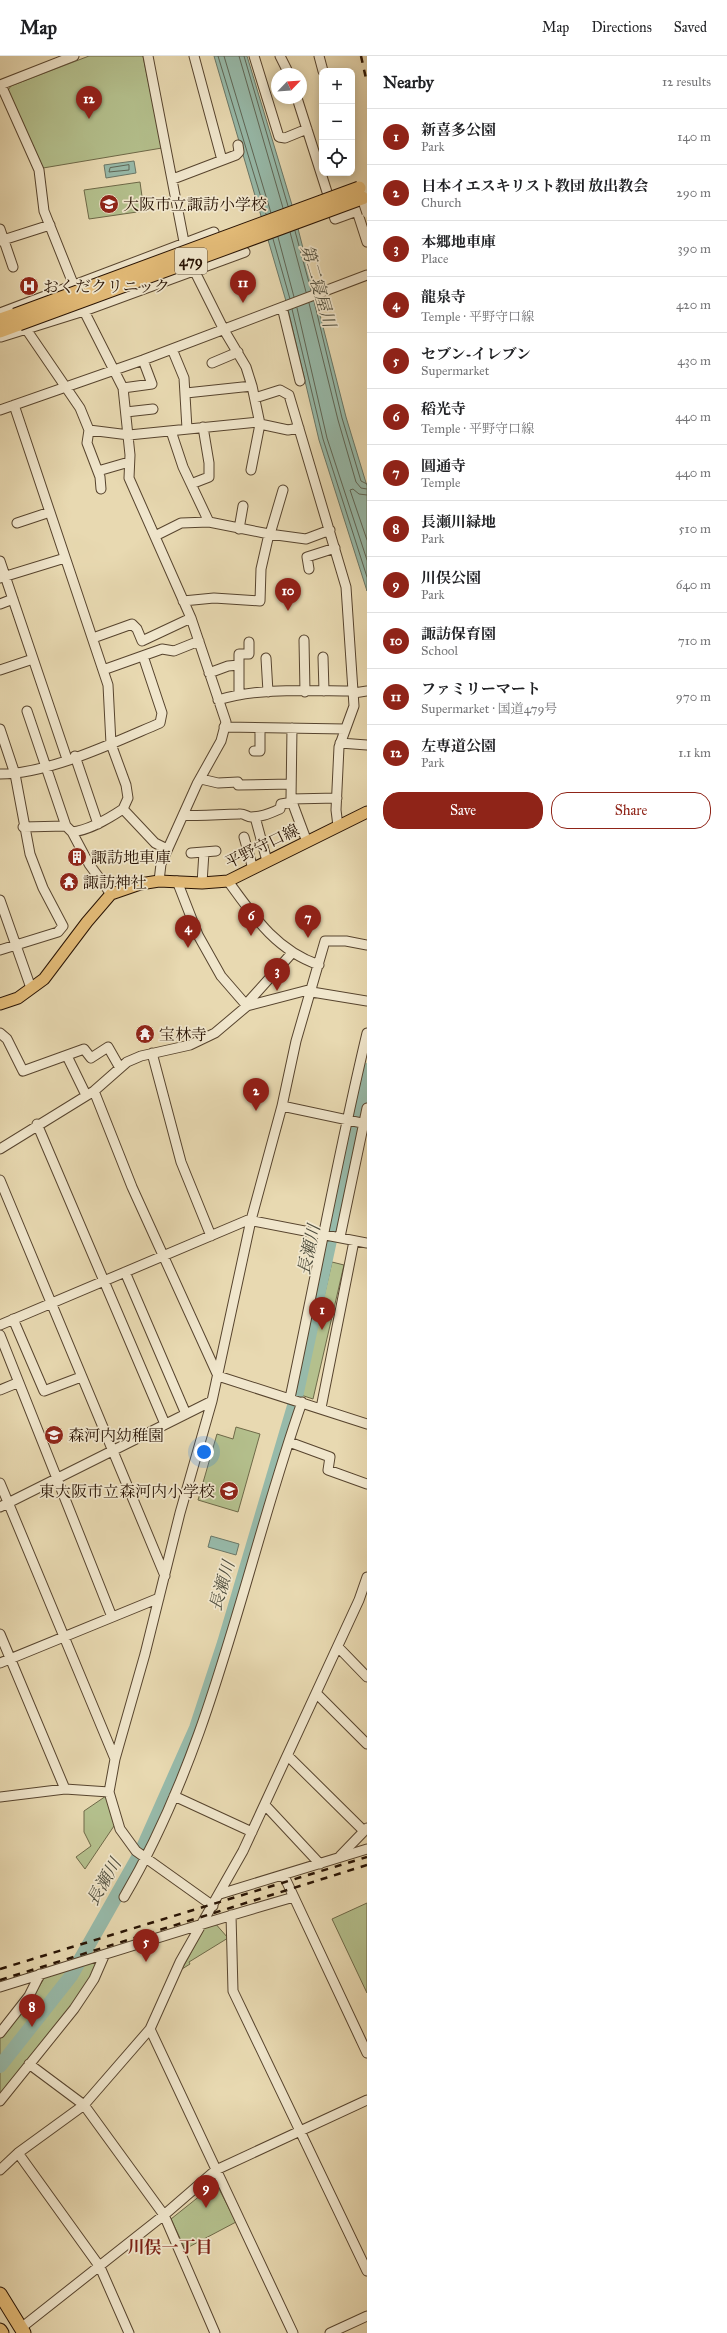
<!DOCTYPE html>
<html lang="en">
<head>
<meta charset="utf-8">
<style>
	:root { --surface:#fff; --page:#f6f6f6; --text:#202124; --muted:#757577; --line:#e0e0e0; --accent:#8f2418 }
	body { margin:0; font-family:"IM FELL Great Primer","Noto Serif JP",serif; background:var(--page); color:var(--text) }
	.controls { position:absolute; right:12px; top:12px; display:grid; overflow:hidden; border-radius:8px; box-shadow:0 2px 10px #0003 }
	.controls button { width:36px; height:36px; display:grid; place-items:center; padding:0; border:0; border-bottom:1px solid var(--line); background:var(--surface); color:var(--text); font:20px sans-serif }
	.compass { position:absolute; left:271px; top:12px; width:36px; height:36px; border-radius:50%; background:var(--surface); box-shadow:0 2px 10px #0003; rotate:65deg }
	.you { position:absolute; left:204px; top:1396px; width:14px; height:14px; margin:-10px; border:3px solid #fff; border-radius:50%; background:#1a73e8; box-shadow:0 0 0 6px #1a73e833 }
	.badge { display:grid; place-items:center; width:26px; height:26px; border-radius:50%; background:var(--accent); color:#fff; font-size:13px; font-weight:700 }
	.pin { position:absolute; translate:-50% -33px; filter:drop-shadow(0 1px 2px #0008) }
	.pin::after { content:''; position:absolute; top:21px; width:14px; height:12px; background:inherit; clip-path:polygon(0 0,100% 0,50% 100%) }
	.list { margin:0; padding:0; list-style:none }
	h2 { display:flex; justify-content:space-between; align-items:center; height:52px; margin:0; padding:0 16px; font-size:17px }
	h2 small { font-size:13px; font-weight:400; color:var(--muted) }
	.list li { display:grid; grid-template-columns:26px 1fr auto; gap:12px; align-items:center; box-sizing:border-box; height:56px; padding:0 16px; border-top:1px solid var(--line) }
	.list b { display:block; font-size:15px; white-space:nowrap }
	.list p { margin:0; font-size:13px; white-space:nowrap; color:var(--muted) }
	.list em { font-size:13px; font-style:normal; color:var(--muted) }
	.actions { display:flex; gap:8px; padding:12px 16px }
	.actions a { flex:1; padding:9px 0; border:1px solid var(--accent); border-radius:16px; text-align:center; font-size:14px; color:var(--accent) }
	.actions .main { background:var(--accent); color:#fff }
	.icon { flex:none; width:22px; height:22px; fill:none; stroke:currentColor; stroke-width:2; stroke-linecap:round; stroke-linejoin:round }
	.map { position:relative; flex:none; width:367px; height:2277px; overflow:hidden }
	header { display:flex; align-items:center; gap:24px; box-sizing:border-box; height:56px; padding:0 20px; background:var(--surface); border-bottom:1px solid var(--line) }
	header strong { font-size:19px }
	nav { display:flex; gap:22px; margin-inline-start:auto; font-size:14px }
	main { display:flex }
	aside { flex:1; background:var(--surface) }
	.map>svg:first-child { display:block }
</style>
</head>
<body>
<header>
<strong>Map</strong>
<nav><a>Map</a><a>Directions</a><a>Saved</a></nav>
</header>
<main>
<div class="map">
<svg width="367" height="2277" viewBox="0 0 367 2277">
	<rect width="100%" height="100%" fill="#e8d9b1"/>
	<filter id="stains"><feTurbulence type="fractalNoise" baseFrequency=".005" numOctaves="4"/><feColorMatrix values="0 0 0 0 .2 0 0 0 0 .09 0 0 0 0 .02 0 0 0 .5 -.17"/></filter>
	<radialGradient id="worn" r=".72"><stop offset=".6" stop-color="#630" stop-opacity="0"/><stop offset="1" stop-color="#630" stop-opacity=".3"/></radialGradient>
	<!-- green -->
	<path fill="#b4c08d" stroke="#6e6948" d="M89 0H143L162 92 43 112 8 34 11 30Z
		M140 126 144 155 89 163 84 134Z
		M332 1206 344 1209 313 1343 301 1339Z
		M236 1371 260 1378 238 1456 198 1444 217 1378 233 1383Z
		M106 1740 116 1767 85 1813 76 1801 91 1790 84 1776V1755Z
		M367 1847V1937L332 1863Z
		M214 1866 228 1882 189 1906 190 1908 182 1913 207 1867Z
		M98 1905C80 1952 32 2002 0 2042V1981L32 1942 45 1921Z
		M216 2127 236 2166 185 2193 171 2163Z"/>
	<!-- water -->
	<path fill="#97baaa" stroke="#6a7767" d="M214 0H247L292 149 346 361 367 430V535L319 384 286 245Z
		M134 105 136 117 106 122 104 109Z
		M211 1480 239 1488 236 1499 208 1491Z"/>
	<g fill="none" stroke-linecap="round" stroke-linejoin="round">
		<!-- shore -->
		<path stroke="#5f6656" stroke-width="1" d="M218 0 266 158
			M224 0 271 157
			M239 0 283 152
			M244 0 288 150
			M129 109V114L109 116 110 112Z
			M295 175 311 234
			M290 176 306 236
			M278 181 294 241
			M273 183 290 243
			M314 245 342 362 361 425 367 428
			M309 247 338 364 356 426 361 432 367 433
			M297 252 327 382 367 504
			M292 253 323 383 367 521
			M367 439 359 438 353 433 350 434 367 484"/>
		<!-- river -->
		<path stroke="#97baaa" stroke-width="14" d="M0 2010 71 1920 140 1798 196 1672 224 1587 294 1350 367 1014"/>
		<defs>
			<path id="minor" d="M148 0 185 191
				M194 0 222 104
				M254 0 279 81 285 82 307 73
				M280 0 289 18
				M319 0 323 15
				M0 29 74 0
				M1 29 39 114 44 155 74 230
				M297 42 327 136
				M173 123 236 99 239 96 238 89
				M367 151 357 155 367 186
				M334 160 335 163 357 155
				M0 173 13 211
				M0 185 50 169
				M192 210 224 274 246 311 252 330 260 368 251 414
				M282 251 300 325
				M84 255 123 332 130 399 129 422 191 562 226 666 221 685 197 728 161 808 159 825
				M0 257 214 176
				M26 273 80 352 89 374 87 387 100 421 101 433
				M1 281 84 255 245 196
				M172 293 184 322 187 373
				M212 307 238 296
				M123 332 152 328 143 304
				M186 337 252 330
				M255 342 280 334 289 339 346 531 354 650 339 691 336 754 338 770
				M14 349 108 629 111 688 126 729 128 742 123 753C108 763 90 774 72 776L66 770 23 771
				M0 354 143 304 367 219
				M126 356 153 353
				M260 368 288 374 299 372
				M89 374 129 379 259 366
				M171 375 183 411 209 466
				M98 415 129 406
				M191 428 209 421V407L203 371
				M17 467 50 456
				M239 473 243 450
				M270 478 283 434
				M155 480 181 467 209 466 269 478 306 483 330 474
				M0 505 67 703
				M309 513 307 501 335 492
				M0 522 65 502
				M183 545 214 542 260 545 261 513 269 478
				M0 548 13 543
				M93 582 132 568 137 573 142 585 191 562
				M304 584 305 636
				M323 601 324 635
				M266 602 268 636
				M0 614 33 603
				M103 614 162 593 174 595 199 585
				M209 617 228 610 239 609
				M354 637 367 635
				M239 639V598H249V586
				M218 644C259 631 312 635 354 635
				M27 655 66 770
				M224 671 345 673
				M292 672 291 743 307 786
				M0 673 15 718 30 798 43 832 63 870 58 876 0 894
				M340 687 367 689
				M254 695H260V672
				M75 700 98 768
				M0 718C49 718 115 686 160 667L162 657 143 600
				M201 723 218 727 238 726V729L291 728
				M291 743 337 742
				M123 753 155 787 167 793
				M183 759C202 761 220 758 239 758 244 757 247 761 251 761 263 761 270 757 280 753L281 748 293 746
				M255 761 267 805
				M72 776 89 808 111 838
				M244 781 253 813
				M191 797 216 795
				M177 825 198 879 221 920 247 950
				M228 825C254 861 276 894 319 909
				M202 827 204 796
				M0 844 31 932
				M312 936 367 945
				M247 950 249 945 292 897
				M0 977 7 983 23 1015 84 993 91 1002 108 991 120 1012
				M152 997 181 1106 211 1180
				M67 1000 86 1039
				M94 1035 132 1131 218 1320 367 1368
				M282 1050 367 1068
				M37 1068 165 1368
				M0 1093 94 1035 127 1006 141 1000 190 989 215 977 247 950 312 933
				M0 1124 165 1520
				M340 1181 367 1052
				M125 1216 186 1358
				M13 1263 44 1335 81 1321
				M0 1269 248 1164 367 1187
				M0 1279 112 1561
				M0 1334 17 1327
				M290 1342C316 1220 338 1098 367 977
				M321 1352 354 1185
				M289 1386 330 1401 328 1414 367 1428
				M0 1427 115 1703
				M0 1451 212 1345
				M0 1578 65 1733
				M338 1591 367 1621
				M0 1607 159 1542
				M317 1638 367 1688
				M288 1700 364 1775
				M174 1740 252 1776
				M0 1741 65 1733 109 1736
				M265 1749 320 1808
				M340 1800 367 1772
				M284 1820 367 1997
				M220 1838 367 1793
				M124 1841C214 1688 244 1512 302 1346
				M213 1850 136 1795 120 1773 109 1736 115 1703 145 1598 180 1457 212 1345 251 1164 282 1050 296 985 325 885H346L367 889
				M231 1859 233 1935 367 2215
				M0 1931C98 1901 195 1869 294 1841
				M150 1973 293 2277
				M0 1977 29 1940 40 1918
				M29 2008 84 2049 164 2159 215 2277
				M0 2045 74 1953 94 1923 104 1900
				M18 2097 100 2211 129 2277
				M0 2114 18 2097 84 2049 150 1973 180 1906 243 1795 359 1544 367 1521
				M21 2272 164 2159 216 2114 367 2044
				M330 2277 367 2260"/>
			<path id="major" d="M0 948 18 942 44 923 87 866 111 838 140 828 159 825 202 827 228 825 367 756"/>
			<path id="highway" d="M0 264 15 259
				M0 275 19 268
				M0 2238 24 2277
				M0 2274 2 2277"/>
		</defs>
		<!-- minor casing -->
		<use href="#minor" stroke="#57442e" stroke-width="11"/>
		<!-- major casing -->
		<use href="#major" stroke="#271203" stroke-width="13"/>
		<!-- highway casing -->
		<use href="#highway" stroke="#271203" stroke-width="15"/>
		<!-- minor -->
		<use href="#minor" stroke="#f0e6cc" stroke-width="9"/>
		<!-- major -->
		<use href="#major" stroke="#e4bc78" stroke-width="11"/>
		<!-- highway -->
		<use href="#highway" stroke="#e4bc78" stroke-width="13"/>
		<!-- rail -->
		<path stroke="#271203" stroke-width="2.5" stroke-dasharray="7 7" stroke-linecap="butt" d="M361 0 367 27
			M0 1913 367 1801
			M0 1924 367 1809"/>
		<defs>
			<path id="minor-bridge" d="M362 142 367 157"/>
			<path id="highway-bridge" d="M15 259 359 132
				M19 268 362 142"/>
		</defs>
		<!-- minor-bridge casing -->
		<use href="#minor-bridge" stroke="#57442e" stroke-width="11" stroke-linecap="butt"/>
		<!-- highway-bridge casing -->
		<use href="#highway-bridge" stroke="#271203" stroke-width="15" stroke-linecap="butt"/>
		<!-- minor-bridge -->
		<use href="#minor-bridge" stroke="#f0e6cc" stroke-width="9"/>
		<!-- highway-bridge -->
		<use href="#highway-bridge" stroke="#e4bc78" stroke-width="13"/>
	</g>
	<!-- icons -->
	<defs>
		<symbol id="school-disc" viewBox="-11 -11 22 22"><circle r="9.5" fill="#8f2418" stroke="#f0e6cc"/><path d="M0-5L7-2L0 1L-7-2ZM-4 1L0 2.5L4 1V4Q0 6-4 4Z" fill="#fff"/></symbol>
		<symbol id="hospital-disc" viewBox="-11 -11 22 22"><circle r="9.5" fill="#8f2418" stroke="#f0e6cc"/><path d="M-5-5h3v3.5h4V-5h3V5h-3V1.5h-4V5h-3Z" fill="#fff"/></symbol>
		<symbol id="building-disc" viewBox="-11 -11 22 22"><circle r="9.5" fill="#8f2418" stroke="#f0e6cc"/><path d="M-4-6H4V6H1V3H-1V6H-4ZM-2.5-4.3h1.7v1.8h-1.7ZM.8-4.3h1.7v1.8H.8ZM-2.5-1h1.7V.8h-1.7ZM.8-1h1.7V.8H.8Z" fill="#fff"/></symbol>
		<symbol id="temple-disc" viewBox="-11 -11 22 22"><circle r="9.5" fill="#8f2418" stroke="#f0e6cc"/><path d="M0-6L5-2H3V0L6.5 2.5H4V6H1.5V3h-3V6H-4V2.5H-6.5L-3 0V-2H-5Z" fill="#fff"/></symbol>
	</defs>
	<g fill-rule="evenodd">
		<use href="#school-disc" x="98" y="137" width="22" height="22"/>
		<use href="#hospital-disc" x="18" y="219" width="22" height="22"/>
		<use href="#building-disc" x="66" y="790" width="22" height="22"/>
		<use href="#temple-disc" x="58" y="815" width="22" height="22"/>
		<use href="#temple-disc" x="134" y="967" width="22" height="22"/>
		<use href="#school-disc" x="43" y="1368" width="22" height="22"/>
		<use href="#school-disc" x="218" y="1424" width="22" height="22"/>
	</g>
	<g text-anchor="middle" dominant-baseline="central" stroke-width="3.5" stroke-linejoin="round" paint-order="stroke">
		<!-- shield labels -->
		<rect fill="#f0e6cc" stroke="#63523f" stroke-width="1" x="175" y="192" width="32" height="26" rx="3"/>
		<g font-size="15" font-weight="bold" fill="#271203">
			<text x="191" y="205">479</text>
		</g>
		<!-- poi labels -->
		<g font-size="16" fill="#271203" stroke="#f0e6cc" text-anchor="start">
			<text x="123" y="148">大阪市立諏訪小学校</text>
			<text x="43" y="230">おくだクリニック</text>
			<text x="91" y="801">諏訪地車庫</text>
			<text x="83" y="826">諏訪神社</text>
			<text x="159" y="978">宝林寺</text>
			<text x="68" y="1379">森河内幼稚園</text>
			<text x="215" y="1435" text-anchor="end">東大阪市立森河内小学校</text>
		</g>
		<!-- street labels -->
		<g font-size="16" fill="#271203" stroke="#f0e6cc">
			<text transform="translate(262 790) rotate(-26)">平野守口線</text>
		</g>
		<!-- water labels -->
		<g font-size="17" font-style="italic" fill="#4e4d3d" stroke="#f0e6cc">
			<text transform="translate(318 230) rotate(74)">第二寝屋川</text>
			<text transform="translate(309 1194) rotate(-78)">長瀬川</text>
			<text transform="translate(222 1530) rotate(-74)">長瀬川</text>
			<text transform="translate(104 1826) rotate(-60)">長瀬川</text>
		</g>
		<!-- neighbourhood labels -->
		<g font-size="17" font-weight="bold" fill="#7a1f14" stroke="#f0e6cc">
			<text x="170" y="2191">川俣一丁目</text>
		</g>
	</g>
	<rect width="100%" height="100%" filter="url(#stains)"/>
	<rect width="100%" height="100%" fill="url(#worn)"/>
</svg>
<div class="controls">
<button>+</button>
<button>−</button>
<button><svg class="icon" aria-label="locate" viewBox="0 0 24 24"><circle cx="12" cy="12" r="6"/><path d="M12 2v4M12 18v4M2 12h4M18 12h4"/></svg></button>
</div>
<svg class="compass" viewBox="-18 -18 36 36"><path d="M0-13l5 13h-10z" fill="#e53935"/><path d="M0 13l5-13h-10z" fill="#757577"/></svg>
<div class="you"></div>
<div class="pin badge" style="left:322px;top:1274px">1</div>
<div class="pin badge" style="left:256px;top:1055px">2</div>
<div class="pin badge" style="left:277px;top:935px">3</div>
<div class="pin badge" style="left:188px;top:892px">4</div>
<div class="pin badge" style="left:146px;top:1906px">5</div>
<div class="pin badge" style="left:251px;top:880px">6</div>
<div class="pin badge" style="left:308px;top:882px">7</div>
<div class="pin badge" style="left:32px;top:1971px">8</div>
<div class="pin badge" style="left:206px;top:2152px">9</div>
<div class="pin badge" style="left:288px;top:555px">10</div>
<div class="pin badge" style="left:243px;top:247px">11</div>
<div class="pin badge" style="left:89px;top:63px">12</div>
</div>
<aside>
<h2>Nearby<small>12 results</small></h2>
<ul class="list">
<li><span class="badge">1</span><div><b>新喜多公園</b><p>Park</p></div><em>140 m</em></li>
<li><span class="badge">2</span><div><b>日本イエスキリスト教団 放出教会</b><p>Church</p></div><em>290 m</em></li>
<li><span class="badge">3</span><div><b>本郷地車庫</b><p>Place</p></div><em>390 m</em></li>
<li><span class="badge">4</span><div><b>龍泉寺</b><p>Temple · 平野守口線</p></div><em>420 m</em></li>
<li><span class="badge">5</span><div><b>セブン-イレブン</b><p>Supermarket</p></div><em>430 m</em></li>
<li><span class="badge">6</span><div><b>稻光寺</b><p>Temple · 平野守口線</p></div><em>440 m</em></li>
<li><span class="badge">7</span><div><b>圓通寺</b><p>Temple</p></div><em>440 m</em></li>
<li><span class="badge">8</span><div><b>長瀬川緑地</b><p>Park</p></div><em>510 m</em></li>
<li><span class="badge">9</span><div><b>川俣公園</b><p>Park</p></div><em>640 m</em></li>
<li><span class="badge">10</span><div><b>諏訪保育園</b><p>School</p></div><em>710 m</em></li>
<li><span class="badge">11</span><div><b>ファミリーマート</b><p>Supermarket · 国道479号</p></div><em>970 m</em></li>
<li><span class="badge">12</span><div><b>左専道公園</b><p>Park</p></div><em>1.1 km</em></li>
</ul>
<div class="actions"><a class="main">Save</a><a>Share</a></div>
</aside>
</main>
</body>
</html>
